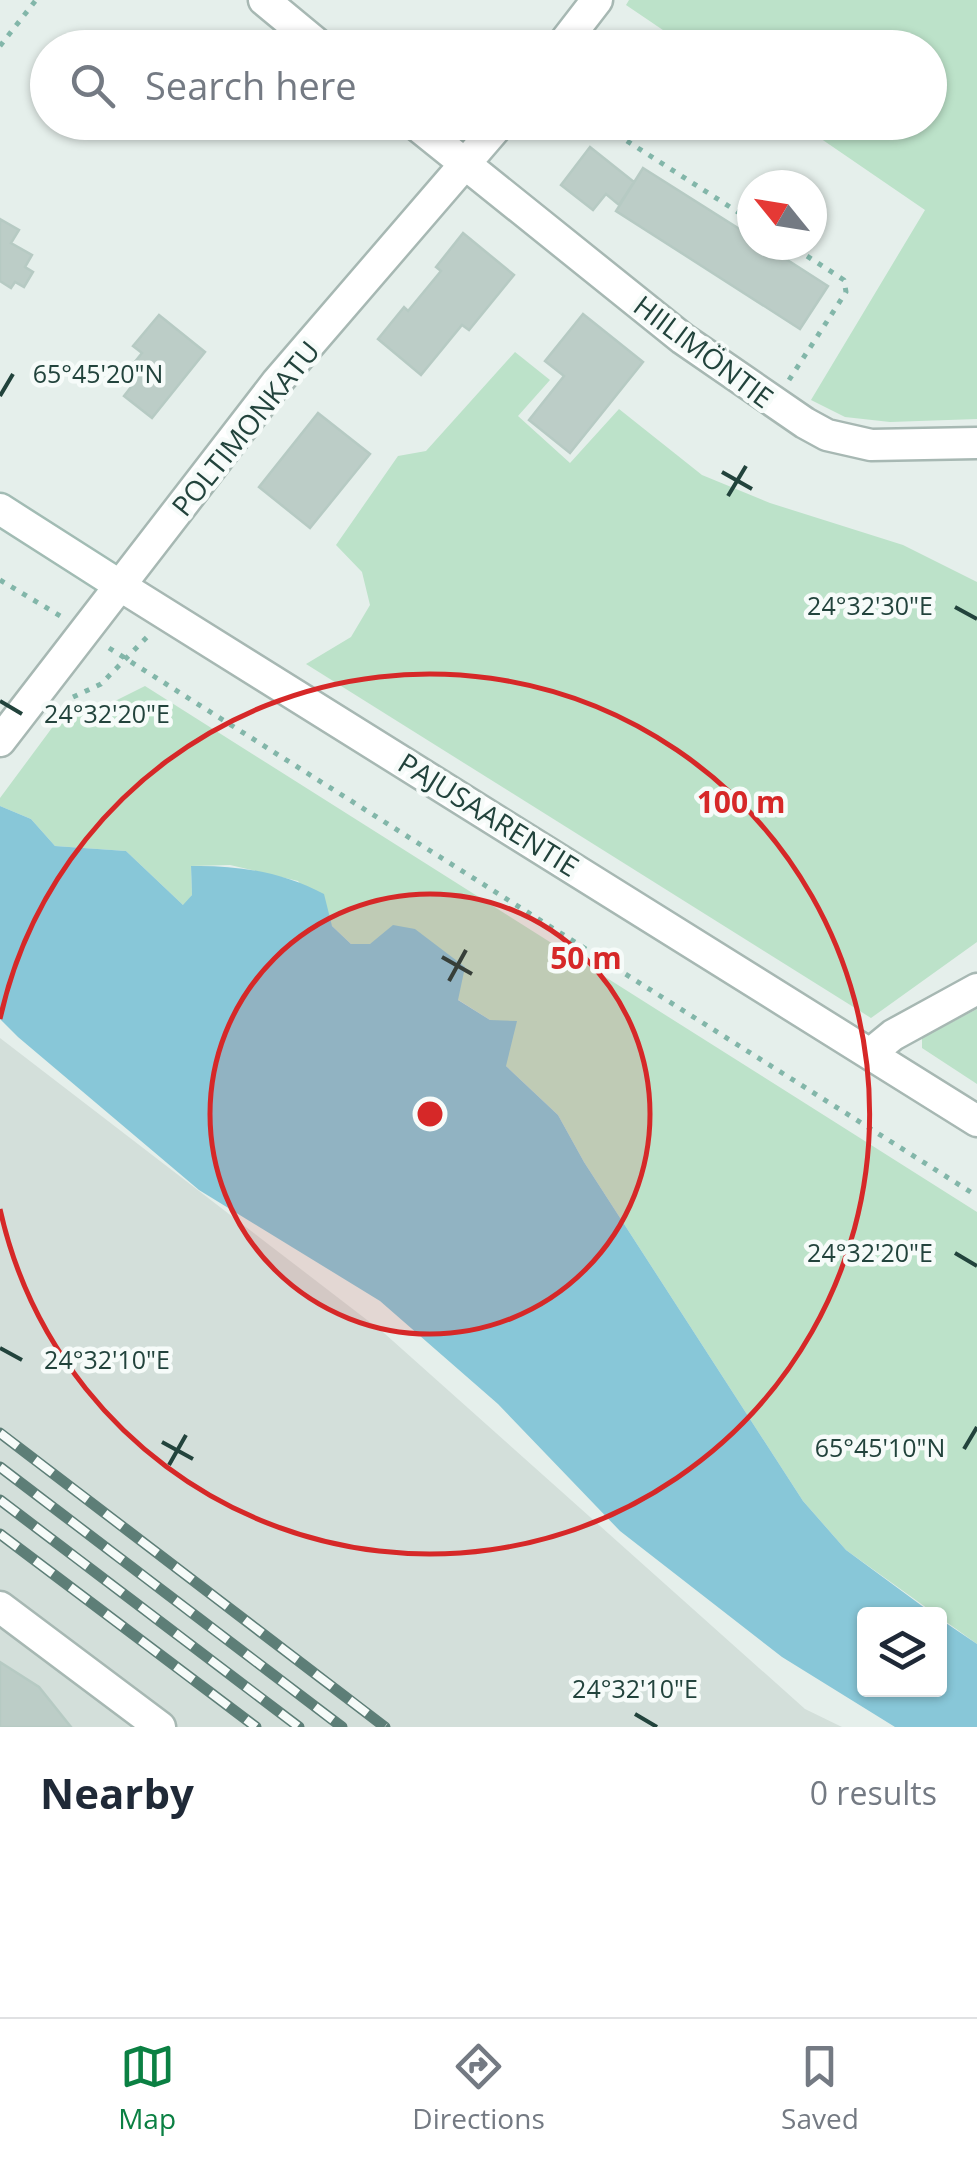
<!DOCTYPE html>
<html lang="en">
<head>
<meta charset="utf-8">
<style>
	:root { --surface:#fff; --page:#f2f2f3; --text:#1f2937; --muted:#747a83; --line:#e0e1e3; --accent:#0b8043 }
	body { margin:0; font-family:"Open Sans",sans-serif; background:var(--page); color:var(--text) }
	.controls { position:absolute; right:30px; bottom:30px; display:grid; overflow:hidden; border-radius:10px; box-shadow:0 2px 8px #0004 }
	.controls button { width:90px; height:90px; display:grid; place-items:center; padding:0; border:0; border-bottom:2px solid var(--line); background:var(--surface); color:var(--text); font:50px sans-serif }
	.compass { position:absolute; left:737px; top:170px; width:90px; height:90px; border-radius:50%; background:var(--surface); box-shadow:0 2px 8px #0004; rotate:300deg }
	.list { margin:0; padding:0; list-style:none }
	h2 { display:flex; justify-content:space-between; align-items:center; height:130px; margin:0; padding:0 40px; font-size:42px }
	h2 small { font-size:32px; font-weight:400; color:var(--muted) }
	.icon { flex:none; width:55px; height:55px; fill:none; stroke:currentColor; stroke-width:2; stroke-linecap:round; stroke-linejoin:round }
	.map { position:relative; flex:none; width:977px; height:1727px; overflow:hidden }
	.search { position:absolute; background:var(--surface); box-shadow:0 2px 8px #0004; left:30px; right:30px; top:30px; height:110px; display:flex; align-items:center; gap:25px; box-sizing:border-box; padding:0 35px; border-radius:55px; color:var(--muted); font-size:38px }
	.sheet { height:290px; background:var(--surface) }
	nav { display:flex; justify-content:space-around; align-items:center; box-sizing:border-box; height:140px; border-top:2px solid var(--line); background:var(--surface); font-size:28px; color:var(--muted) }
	nav a { display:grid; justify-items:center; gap:5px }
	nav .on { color:var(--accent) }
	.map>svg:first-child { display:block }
</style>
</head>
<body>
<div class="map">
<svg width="977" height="1727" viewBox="0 0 977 1727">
	<rect width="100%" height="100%" fill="#e5efeb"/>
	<!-- built -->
	<path fill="#d3dfda" d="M0 1038 384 1333 805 1709 842 1727H0Z"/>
	<!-- green -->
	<path fill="#bce2c9" d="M629 0H977V419L890 422 845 417 811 400 925 210 798 123 930 122V48L688 47 626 5Z
		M515 352 550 380 518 416 570 463 619 409 702 475 770 503 903 545 977 582V942L871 1018 306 664 351 637 370 605 362 572 336 545 398 456 426 451Z
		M145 686 977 1212V1644L846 1550 803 1501 584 1162 558 1115 506 1066 490 1020 370 944H351L332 926 298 881 230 865 191 866 192 895 184 906 126 851 55 846 31 819 0 806V798L63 713 97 710Z
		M977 1009V1084L922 1048V1038Z"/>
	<!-- water -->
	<path fill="#88c7d8" d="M0 806 31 819 55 846 126 851 183 905 192 895 191 866C238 865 282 872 324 894L332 926 351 944H370L393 925 415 929 465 967 458 1000 490 1020 517 1021 506 1066 558 1115 584 1162 803 1501 846 1550 933 1614H864V1690H940V1619L977 1644V1727H895L782 1657 620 1531 498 1404 380 1301 199 1190 18 1037 0 1019Z"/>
	<!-- building -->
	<path fill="#bccdc7" stroke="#b6cac3" stroke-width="2.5" d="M590 147 634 182 619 205 606 194 593 210 561 185Z
		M643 168 752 237V245H764L828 286 800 329 616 211Z
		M0 219 19 230 11 243 32 255 25 267 33 272 24 287 15 282 11 288 0 281Z
		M463 233 514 275 469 330 462 325 421 375 378 339 404 307 408 311 441 271 436 267Z
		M583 314 643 362 570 453 529 420 564 376 545 361Z
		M159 315 205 352 152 418 124 396 131 387 121 379 142 353 133 346Z
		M318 413 370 454 310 528 259 487Z
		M0 1662 39 1687 71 1727H0Z"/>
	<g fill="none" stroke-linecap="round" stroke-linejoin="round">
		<defs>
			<path id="street" d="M264 0 322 48
				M560 48 597 0
				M413 122 683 339 805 423 827 435 871 445 977 443
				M119 585 977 1121
				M0 741 277 382 501 122
				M871 1053 893 1035 977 989
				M0 1607 160 1727"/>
			<path id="secondary" d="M0 509 119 585"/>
		</defs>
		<!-- street casing -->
		<use href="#street" stroke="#a7b8b3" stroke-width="35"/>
		<!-- secondary casing -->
		<use href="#secondary" stroke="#a2bcb4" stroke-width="35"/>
		<!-- path -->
		<path stroke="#82b6a9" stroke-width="5" stroke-dasharray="5 8" stroke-linecap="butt" d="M0 46 36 0
			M605 127 752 221
			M789 380 846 292 844 280 790 245
			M0 580 62 617
			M109 648 977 1196
			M73 697 101 684 148 636"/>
		<!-- street -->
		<use href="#street" stroke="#fff" stroke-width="30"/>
		<!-- secondary -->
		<use href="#secondary" stroke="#fff" stroke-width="30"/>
		<defs>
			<path id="rail" d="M0 1433 385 1727
				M0 1467 342 1727
				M0 1500 299 1727
				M0 1534 256 1727"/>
		</defs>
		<!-- rail casing -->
		<use href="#rail" stroke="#5d7e77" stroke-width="11"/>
		<!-- rail -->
		<use href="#rail" stroke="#f6fbf9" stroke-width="8" stroke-dasharray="22" stroke-linecap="butt"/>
	</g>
	<!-- ticks -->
	<path fill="none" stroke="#22433c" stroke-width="4" d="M0 396 13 374M722 472 752 489M728 496 746 466M955 607 977 619M0 701 22 714M442 957 472 974M449 981 466 950M955 1253 977 1266M0 1348 22 1360M162 1442 193 1459M964 1449 977 1427M169 1465 186 1435M635 1714 657 1727"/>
	<!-- distance rings -->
	<circle cx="430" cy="1114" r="220" fill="#d62828" fill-opacity=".12"/>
	<g fill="none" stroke="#d62828" stroke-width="5">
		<circle cx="430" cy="1114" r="220"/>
		<path d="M0 1019A440 440 0 1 1 0 1209"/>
	</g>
	<g text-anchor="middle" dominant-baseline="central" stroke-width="9" stroke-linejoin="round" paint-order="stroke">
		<!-- street labels -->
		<g font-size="28" fill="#22433c" stroke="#f6fbf9">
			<text transform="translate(704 351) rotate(37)">HIILIMÖNTIE</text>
			<text transform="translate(245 428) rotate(-51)">POLTIMONKATU</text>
			<text transform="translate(489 814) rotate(32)">PAJUSAARENTIE</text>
		</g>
	</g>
	<g font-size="25" text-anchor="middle" fill="#22433c" stroke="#f6fbf9" stroke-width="9" stroke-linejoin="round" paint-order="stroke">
		<text x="98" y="383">65°45'20"N</text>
		<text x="870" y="615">24°32'30"E</text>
		<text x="107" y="723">24°32'20"E</text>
		<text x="870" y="1262">24°32'20"E</text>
		<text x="107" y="1369">24°32'10"E</text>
		<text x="880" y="1457">65°45'10"N</text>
		<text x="635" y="1698">24°32'10"E</text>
	</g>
	<circle cx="430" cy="1114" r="15" fill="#d62828" stroke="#f6fbf9" stroke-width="5"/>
	<g font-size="30" text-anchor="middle" font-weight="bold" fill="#d62828" stroke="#f6fbf9" stroke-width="9" stroke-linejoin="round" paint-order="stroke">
		<text x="741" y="813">100 m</text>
		<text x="586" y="969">50 m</text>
	</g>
</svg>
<div class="controls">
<button><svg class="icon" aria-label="layers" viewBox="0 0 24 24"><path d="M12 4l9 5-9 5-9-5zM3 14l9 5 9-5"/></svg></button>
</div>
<svg class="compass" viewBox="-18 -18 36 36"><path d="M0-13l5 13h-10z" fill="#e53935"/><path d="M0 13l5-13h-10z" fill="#747a83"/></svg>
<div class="search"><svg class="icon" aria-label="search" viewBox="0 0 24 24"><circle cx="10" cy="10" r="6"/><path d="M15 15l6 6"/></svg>Search here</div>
</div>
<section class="sheet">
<h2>Nearby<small>0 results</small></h2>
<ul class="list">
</ul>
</section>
<nav>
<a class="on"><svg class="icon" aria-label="map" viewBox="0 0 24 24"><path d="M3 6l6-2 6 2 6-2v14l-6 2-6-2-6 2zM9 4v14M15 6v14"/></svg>Map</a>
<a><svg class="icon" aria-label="directions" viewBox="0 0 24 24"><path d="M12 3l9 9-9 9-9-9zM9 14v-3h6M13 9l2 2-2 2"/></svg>Directions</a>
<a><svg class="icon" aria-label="saved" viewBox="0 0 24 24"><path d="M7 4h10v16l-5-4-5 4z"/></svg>Saved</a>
</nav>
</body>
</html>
